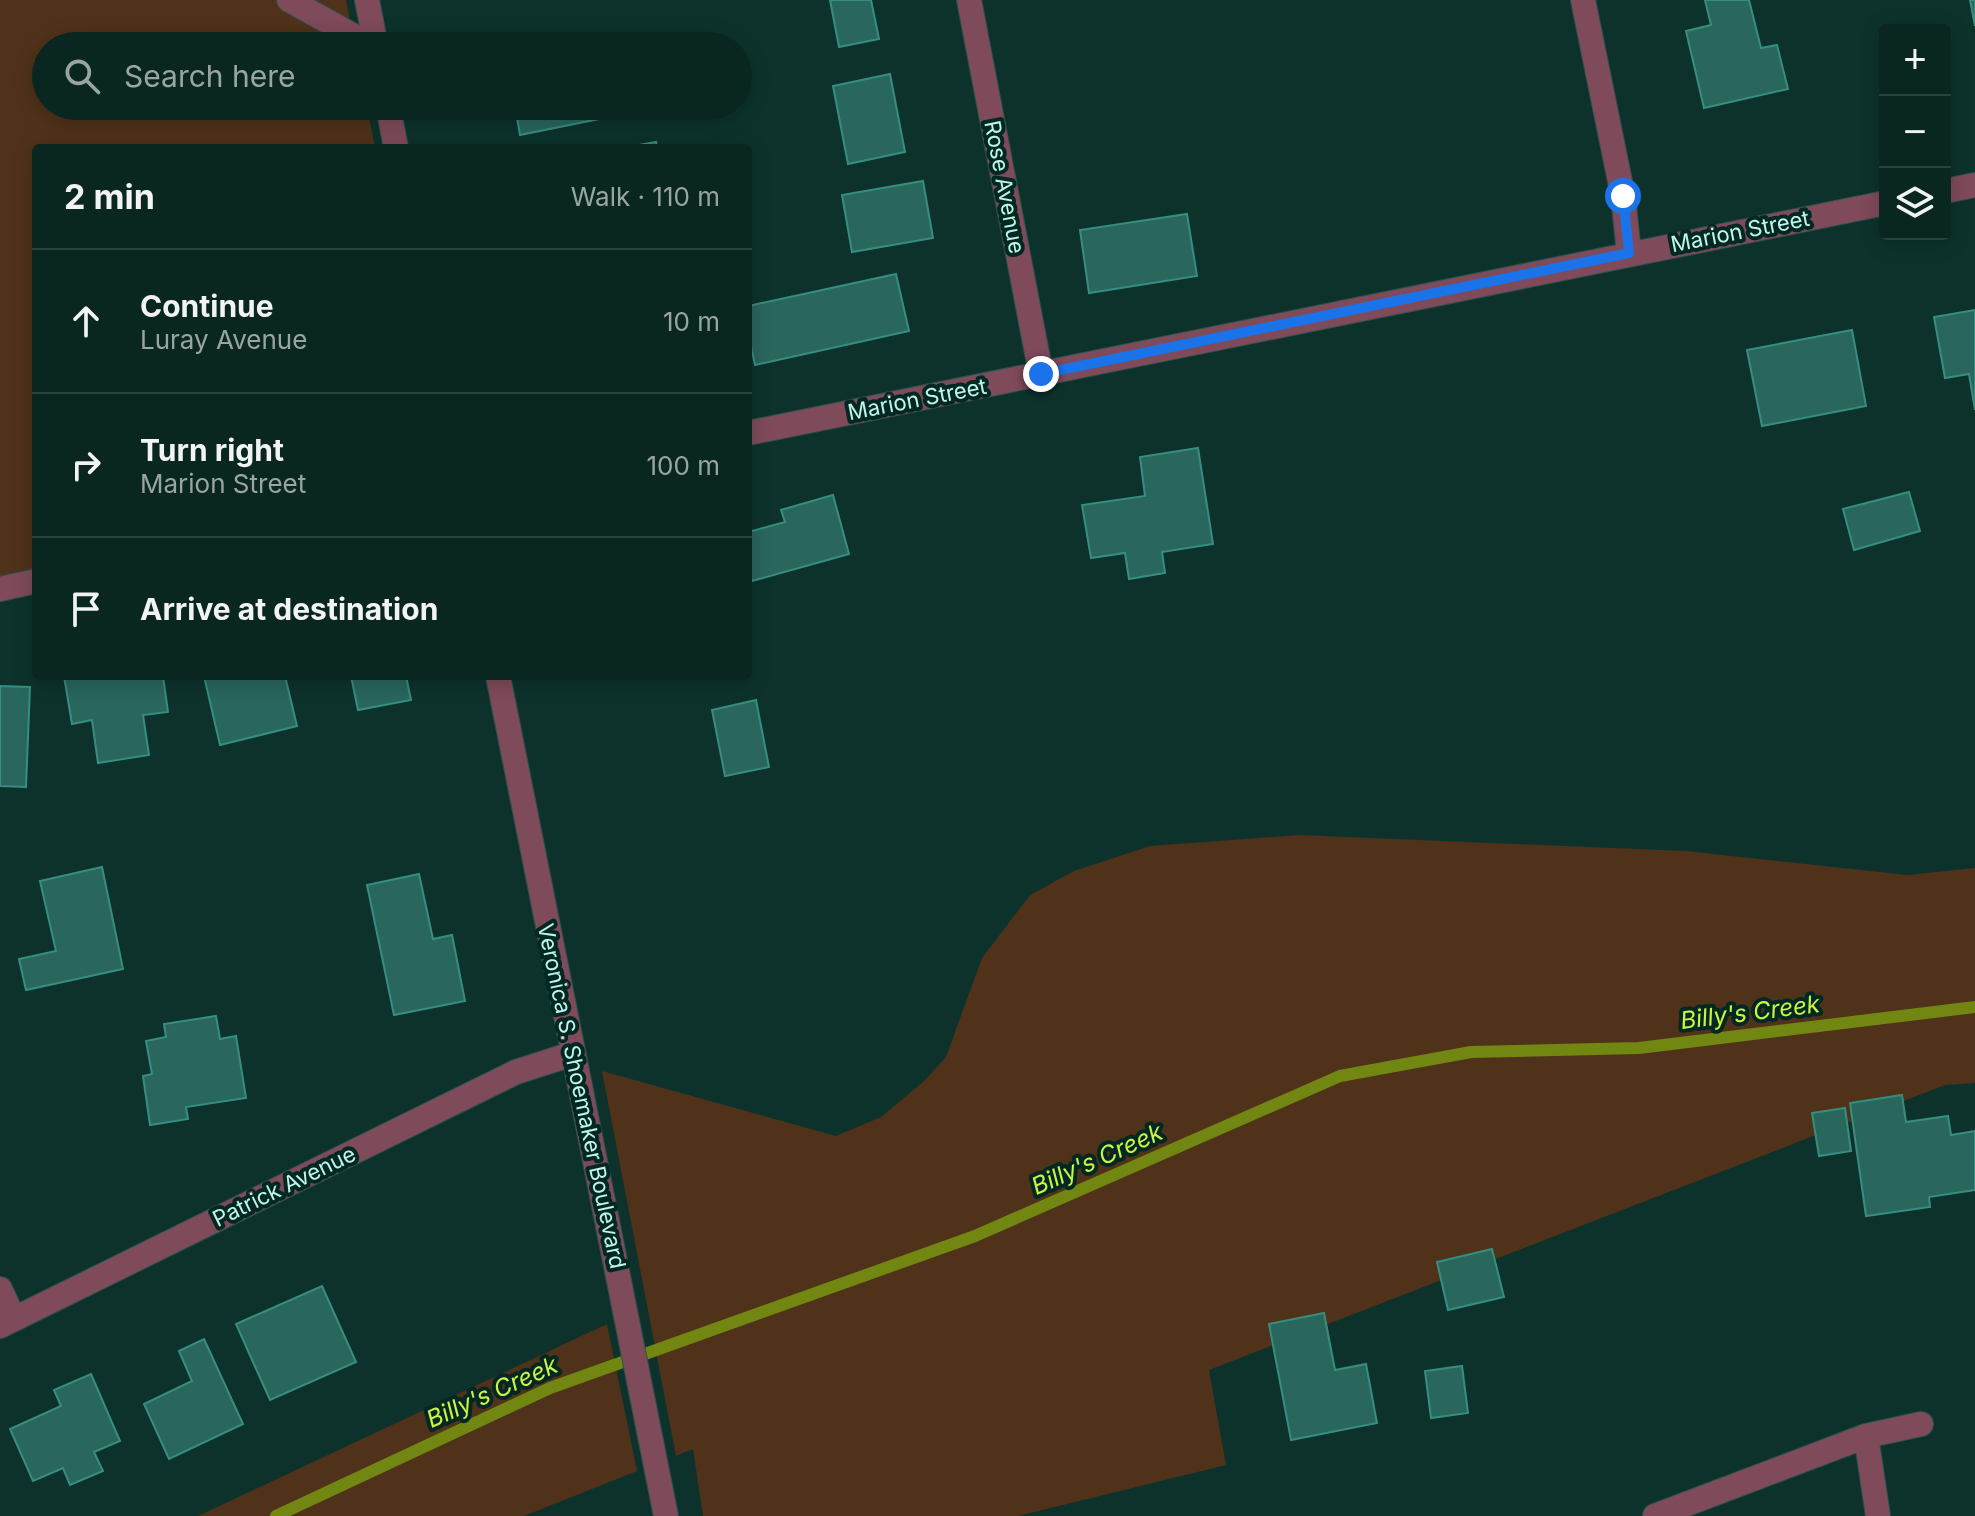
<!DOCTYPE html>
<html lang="en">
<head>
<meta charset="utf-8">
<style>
	:root { --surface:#0a2621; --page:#132e2a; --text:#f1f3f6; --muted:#99a5a5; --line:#2a433f }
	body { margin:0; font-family:Inter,sans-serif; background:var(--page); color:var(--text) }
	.controls { position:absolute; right:24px; top:24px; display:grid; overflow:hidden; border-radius:8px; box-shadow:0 4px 20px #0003 }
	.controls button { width:72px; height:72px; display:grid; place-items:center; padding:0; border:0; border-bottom:2px solid var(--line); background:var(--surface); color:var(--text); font:40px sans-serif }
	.stop { position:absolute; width:24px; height:24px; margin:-18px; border:6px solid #1a73e8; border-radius:50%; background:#fff }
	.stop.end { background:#1a73e8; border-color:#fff; box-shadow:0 2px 8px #0008 }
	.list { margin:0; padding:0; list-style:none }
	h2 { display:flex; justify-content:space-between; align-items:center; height:104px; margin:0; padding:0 32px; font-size:34px }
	h2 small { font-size:26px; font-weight:400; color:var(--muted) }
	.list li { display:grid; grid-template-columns:52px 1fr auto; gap:24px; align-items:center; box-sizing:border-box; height:144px; padding:0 32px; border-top:2px solid var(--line) }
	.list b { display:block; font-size:30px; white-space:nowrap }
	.list p { margin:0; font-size:26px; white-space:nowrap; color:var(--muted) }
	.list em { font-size:26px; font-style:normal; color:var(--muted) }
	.icon { flex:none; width:44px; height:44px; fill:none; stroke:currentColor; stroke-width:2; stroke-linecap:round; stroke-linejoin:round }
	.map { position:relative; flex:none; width:1975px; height:1516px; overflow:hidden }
	.search { position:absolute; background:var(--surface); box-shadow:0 4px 20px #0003; left:32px; top:32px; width:720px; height:88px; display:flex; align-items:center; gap:20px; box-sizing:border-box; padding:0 28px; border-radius:44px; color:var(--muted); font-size:30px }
	.panel { position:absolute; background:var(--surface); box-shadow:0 4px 20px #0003; left:32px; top:144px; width:720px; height:536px; border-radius:8px }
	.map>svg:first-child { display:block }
</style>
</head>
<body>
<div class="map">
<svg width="1975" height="1516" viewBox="0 0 1975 1516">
	<rect width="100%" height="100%" fill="#0d322c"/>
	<!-- green -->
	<path fill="#4f3219" d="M0 0H346L355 46H46V106H367L375 148H36V574L0 582Z
		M1299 835 1686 851 1907 875 1975 868V1083L1945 1085 1209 1370 1226 1465 1018 1516H703L693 1449 676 1456 602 1071 836 1136 881 1117 923 1082 946 1057 982 958 1030 895 1074 871 1150 846Z
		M607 1324 637 1471 524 1516H198Z"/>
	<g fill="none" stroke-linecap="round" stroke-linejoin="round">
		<!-- stream -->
		<path stroke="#718712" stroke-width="12" d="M276 1516 550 1388 975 1236 1340 1076 1471 1052 1639 1048 1975 1007"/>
	</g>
	<!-- building -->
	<path fill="#29665c" stroke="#368e80" stroke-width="2" d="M830 0H871L879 39 839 47Z
		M1705 0H1749L1761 48 1777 45 1788 89 1704 108 1686 31 1711 25Z
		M1970 0H1975V26Z
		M890 74 905 152 848 164 833 86Z
		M515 106H622L624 114 520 135Z
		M656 142 657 148H623Z
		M923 181 933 238 852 252 842 195Z
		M1187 214 1197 276 1089 293 1080 230Z
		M896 274 909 331 755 365 748 332V306Z
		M1975 310V410L1969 374 1945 378 1934 317Z
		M1852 330 1866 406 1762 426 1747 350Z
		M1198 448 1213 544 1162 552 1165 573 1129 579 1125 553 1091 558 1082 505 1145 496 1140 457Z
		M1909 492 1920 531 1854 550 1843 509Z
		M833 495 849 554 752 581 748 565V532L785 522 781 510Z
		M64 676H163L168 712 143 715 149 755 98 763 92 720 72 724Z
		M204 676H285L297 726 220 745Z
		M351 676H406L411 700 358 710Z
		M0 686 30 687 26 787 0 786Z
		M756 700 769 767 725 776 712 710Z
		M102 867 123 969 26 990 19 959 56 951 40 881Z
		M419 874 433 939 452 935 465 1001 394 1015 367 885Z
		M216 1016 220 1039 236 1036 246 1098 186 1107 188 1119 150 1125 143 1076 152 1074 146 1041 166 1037 164 1024Z
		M1902 1095 1906 1122 1948 1116 1951 1135 1975 1131V1190L1929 1197 1930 1207 1866 1216 1850 1103Z
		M1845 1108 1851 1151 1819 1156 1812 1113Z
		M1492 1249 1504 1297 1448 1310 1437 1262Z
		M322 1286 356 1362 270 1400 236 1324Z
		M1324 1313 1335 1370 1366 1364 1377 1423 1291 1440 1269 1324Z
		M204 1339 243 1424 169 1459 144 1404 192 1381 179 1351Z
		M1462 1366 1468 1413 1431 1418 1425 1371Z
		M91 1374 120 1441 94 1452 103 1471 70 1485 63 1468 33 1481 10 1429 61 1406 54 1390Z"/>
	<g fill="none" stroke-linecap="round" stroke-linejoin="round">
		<defs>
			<path id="minor" d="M289 0 372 46
				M367 0 376 46
				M969 0 1041 374
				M1583 0 1623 196 1629 253
				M388 106 396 148
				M1945 191 1975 185
				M748 433 1885 203
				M0 589 36 581
				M498 676 666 1516
				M0 1289 14 1319
				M0 1326 516 1072 572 1054
				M1866 1436 1878 1516
				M1655 1516 1866 1436 1921 1424"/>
		</defs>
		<!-- minor casing -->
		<use href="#minor" stroke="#2a514a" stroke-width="26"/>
		<!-- minor -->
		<use href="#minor" stroke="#7f4a5a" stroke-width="24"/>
	</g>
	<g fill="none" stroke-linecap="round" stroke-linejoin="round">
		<!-- route -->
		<path stroke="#1a73e8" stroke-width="10" d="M1041 374 1629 253 1623 196"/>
	</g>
	<g text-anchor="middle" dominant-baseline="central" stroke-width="8" stroke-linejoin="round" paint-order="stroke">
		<!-- street labels -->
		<g font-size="22" fill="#c2f5ea" stroke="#022823">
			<text transform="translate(1005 187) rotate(79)">Rose Avenue</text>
			<text transform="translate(1740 231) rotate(-11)">Marion Street</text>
			<text transform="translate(917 399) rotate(-11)">Marion Street</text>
			<text transform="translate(582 1096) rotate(78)">Veronica S. Shoemaker Boulevard</text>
			<text transform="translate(284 1186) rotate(-26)">Patrick Avenue</text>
		</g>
		<!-- water labels -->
		<g font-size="24" font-style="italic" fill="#d0f340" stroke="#022823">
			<text transform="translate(1750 1012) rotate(-7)">Billy's Creek</text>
			<text transform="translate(1097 1159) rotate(-24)">Billy's Creek</text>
			<text transform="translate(492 1392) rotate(-24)">Billy's Creek</text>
		</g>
	</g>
</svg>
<div class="controls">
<button>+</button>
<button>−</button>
<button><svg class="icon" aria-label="layers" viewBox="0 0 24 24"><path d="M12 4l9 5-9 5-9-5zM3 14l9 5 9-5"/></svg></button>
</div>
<div class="stop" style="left:1623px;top:196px"></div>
<div class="stop end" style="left:1041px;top:374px"></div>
<div class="search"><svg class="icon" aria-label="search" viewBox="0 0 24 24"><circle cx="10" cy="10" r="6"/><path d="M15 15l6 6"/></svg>Search here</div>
<section class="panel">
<h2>2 min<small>Walk · 110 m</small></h2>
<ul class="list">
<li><svg class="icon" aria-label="ahead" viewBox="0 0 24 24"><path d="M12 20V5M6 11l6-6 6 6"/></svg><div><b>Continue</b><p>Luray Avenue</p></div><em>10 m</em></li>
<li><svg class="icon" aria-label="right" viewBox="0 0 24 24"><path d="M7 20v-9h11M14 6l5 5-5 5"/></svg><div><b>Turn right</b><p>Marion Street</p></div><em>100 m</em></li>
<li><svg class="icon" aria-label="arrive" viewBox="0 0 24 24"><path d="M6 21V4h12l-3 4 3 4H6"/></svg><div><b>Arrive at destination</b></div></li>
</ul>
</section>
</div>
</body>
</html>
